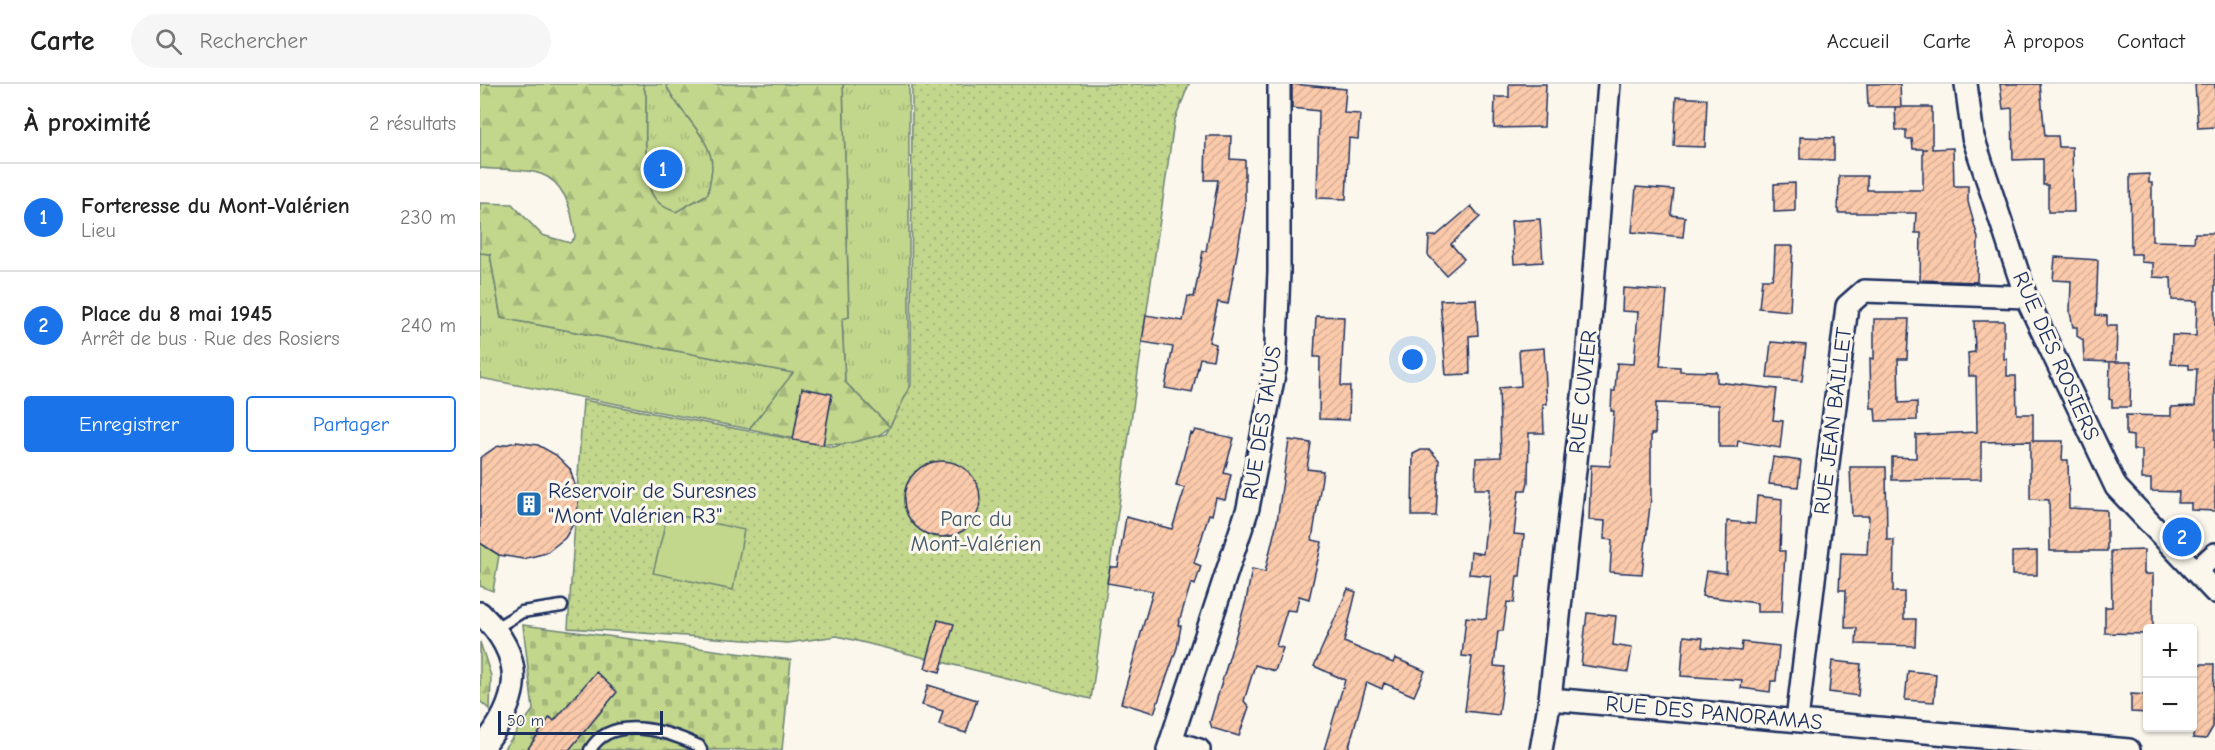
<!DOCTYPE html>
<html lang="fr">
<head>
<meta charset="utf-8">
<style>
	:root { --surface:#fff; --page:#f6f6f6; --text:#222; --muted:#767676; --line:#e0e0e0; --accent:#1a73e8 }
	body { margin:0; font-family:"Comic Neue",sans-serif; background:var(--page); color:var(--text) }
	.controls { position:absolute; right:18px; bottom:18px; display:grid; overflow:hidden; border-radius:6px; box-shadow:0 2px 4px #0004 }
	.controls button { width:54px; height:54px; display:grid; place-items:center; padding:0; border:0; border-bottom:2px solid var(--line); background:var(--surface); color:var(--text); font:30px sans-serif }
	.scale { position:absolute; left:18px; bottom:15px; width:165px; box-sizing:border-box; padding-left:6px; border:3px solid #1b2f5e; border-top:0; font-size:16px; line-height:21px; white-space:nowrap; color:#1b2f5e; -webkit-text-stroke:4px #fbf7ec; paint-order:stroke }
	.you { position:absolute; left:933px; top:276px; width:21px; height:21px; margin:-15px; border:4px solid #fff; border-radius:50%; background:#1a73e8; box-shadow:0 0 0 9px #1a73e833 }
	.badge { display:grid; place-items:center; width:39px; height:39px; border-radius:50%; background:var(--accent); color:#fff; font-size:20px; font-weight:700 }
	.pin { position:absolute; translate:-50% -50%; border:3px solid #fff; box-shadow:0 2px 6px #0006 }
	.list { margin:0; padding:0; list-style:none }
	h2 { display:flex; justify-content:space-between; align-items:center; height:78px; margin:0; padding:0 24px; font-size:26px }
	h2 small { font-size:20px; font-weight:400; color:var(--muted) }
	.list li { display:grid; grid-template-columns:39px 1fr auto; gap:18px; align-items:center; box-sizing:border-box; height:108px; padding:0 24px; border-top:2px solid var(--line) }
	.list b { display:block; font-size:22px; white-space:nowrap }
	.list p { margin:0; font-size:20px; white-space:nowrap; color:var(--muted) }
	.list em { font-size:20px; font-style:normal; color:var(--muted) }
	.actions { display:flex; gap:12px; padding:18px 24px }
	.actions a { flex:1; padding:14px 0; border:2px solid var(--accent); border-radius:6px; text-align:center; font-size:21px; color:var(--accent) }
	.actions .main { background:var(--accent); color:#fff }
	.icon { flex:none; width:33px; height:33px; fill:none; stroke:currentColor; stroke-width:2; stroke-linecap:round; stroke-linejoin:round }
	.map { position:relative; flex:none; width:1735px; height:666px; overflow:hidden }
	header { display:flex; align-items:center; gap:36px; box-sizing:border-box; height:84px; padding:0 30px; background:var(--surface); border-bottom:2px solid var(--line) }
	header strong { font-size:28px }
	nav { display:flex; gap:33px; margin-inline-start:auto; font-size:21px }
	.search { width:420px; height:54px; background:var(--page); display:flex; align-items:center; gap:15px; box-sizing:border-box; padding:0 21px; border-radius:33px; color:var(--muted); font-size:22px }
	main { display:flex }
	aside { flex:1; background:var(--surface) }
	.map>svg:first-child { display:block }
</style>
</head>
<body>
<header>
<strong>Carte</strong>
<div class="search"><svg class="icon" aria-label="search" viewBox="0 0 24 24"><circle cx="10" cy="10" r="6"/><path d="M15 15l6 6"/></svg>Rechercher</div>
<nav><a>Accueil</a><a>Carte</a><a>À propos</a><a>Contact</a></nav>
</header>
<main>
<aside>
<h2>À proximité<small>2 résultats</small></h2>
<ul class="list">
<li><span class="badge">1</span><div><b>Forteresse du Mont-Valérien</b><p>Lieu</p></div><em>230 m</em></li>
<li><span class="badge">2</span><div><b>Place du 8 mai 1945</b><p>Arrêt de bus · Rue des Rosiers</p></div><em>240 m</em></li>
</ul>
<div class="actions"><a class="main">Enregistrer</a><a>Partager</a></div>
</aside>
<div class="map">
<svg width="1735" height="666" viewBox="0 0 1735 666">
	<defs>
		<pattern id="grass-tufts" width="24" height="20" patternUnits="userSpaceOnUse" patternTransform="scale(1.5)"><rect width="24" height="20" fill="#c2d78c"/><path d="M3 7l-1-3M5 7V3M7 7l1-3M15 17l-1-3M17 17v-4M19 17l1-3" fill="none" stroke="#a6b97b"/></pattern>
		<pattern id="forest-firs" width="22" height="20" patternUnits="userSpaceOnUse" patternTransform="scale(1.5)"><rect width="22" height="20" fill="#c2d78c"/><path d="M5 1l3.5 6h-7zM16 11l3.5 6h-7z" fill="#a6b97b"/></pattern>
		<pattern id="cemetery-stones" width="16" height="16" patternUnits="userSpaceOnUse" patternTransform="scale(1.5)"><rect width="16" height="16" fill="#c2d78c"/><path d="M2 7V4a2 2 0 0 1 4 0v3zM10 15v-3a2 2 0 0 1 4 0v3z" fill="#a6b97b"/></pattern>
		<pattern id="park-dots" width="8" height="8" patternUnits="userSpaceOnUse" patternTransform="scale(1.5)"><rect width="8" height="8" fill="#c2d78c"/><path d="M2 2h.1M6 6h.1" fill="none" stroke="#a6b97b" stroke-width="1.8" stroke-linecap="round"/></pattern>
		<pattern id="building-hatch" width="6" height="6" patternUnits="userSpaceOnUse" patternTransform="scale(1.5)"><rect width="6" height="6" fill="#fbcaab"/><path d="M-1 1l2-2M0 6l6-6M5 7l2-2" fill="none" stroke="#d7ae96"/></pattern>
	</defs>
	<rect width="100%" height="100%" fill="#fbf7ec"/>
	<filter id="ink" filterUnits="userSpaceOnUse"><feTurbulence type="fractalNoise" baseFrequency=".0167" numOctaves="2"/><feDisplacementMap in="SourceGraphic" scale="12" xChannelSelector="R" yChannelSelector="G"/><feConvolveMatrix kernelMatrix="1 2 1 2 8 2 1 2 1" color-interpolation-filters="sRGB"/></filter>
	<g filter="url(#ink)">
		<!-- grass -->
		<path fill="url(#grass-tufts)" stroke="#6e8375" stroke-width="1.5" d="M163 0H186C196 27 232 52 232 82 232 91 229 101 228 110L196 128C187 125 178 121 173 112 163 97 166 33 166 12Z
			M363 0H429V301L428 308 410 343 365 298 362 234 369 233Z
			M0 169 10 170 21 234 314 289 269 345 0 294Z"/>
		<!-- forest -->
		<path fill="url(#forest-firs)" stroke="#6e8375" stroke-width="1.5" d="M0 0H163L166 12C166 33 163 97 173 112 178 121 187 125 196 128L228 110C229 101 232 91 232 82 232 52 196 27 186 0H363L369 233 362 235 365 298 410 343C372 376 313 353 269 345L313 289 21 234 10 170 0 169V119L32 120 62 151 90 159 95 153C93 131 86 99 61 90 46 84 17 86 0 84Z
			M0 459 19 471 13 507 0 502Z
			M0 558 11 592 10 626 0 617Z"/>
		<!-- cemetery -->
		<path fill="url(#cemetery-stones)" stroke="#6e8375" stroke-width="1.5" d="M43 541 311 576 302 666H23L53 626Z"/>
		<!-- park -->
		<path fill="url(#park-dots)" stroke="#6e8375" stroke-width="1.5" d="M432 0H709L694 38 611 615 357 552 308 559 88 544 103 316 353 363 406 350 431 301Z"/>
		<!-- pitch -->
		<path fill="#c2d78c" stroke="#6e8375" stroke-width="1.5" d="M188 429 264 446 253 506 173 489Z"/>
		<!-- building -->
		<path fill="url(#building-hatch)" stroke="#1b2f5e" stroke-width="1.5" d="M812 0 866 5 864 29 880 30 878 55 869 54 866 115 837 114 839 27 812 24Z
			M1029 0H1066L1064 43 1014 44 1015 13H1029Z
			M1387 0H1420L1421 23H1388Z
			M1520 0H1560L1565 52H1578L1579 63H1592L1594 128H1568V101H1563V75L1533 76 1532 24 1523 25Z
			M1715 0H1735V43L1718 44Z
			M1196 13 1227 15 1225 63 1194 62Z
			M1415 23H1452V65L1473 64 1474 102H1488V118L1498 154 1497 198 1440 196 1441 149H1435L1436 129H1358L1359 92H1387V106H1443V65H1447H1433L1432 55H1426V46H1416Z
			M726 52H751L750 75 765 76V123L748 220 738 218 729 258 736 260 733 276 720 274 712 309 685 304 693 263 662 258 666 231 703 237 708 212 714 213 723 167H726L738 96H725Z
			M1320 53 1354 54V76L1320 75Z
			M1669 90V99H1672V157L1714 158 1715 149H1735V427L1711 426V419H1698L1699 408 1671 407V395H1662V366H1653V352L1646 351V331L1691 332V323L1715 322 1717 285H1709V281L1691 280 1692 251 1716 252 1717 217 1692 216 1691 194 1673 193V179L1661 178V170H1651L1650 91Z
			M1315 99V127L1294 128V100Z
			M1156 103 1194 106 1191 131 1205 133 1203 153 1152 148Z
			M991 122 1000 133 971 160 984 175 966 191 948 171 949 152H956Z
			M1060 135 1063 178 1034 180 1031 137Z
			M1295 162H1313L1310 227 1279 224 1282 195H1292L1294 187Z
			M1575 173 1618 176 1616 231 1627 232V242H1637L1636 278 1604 277 1603 256 1597 252V243H1593L1590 228 1591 197 1573 196Z
			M1143 204 1187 207 1180 282 1200 283V287L1237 288V298L1297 305 1293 336 1303 337 1300 364 1258 357 1257 363H1239V321L1176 319 1175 350H1171V413L1162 490 1130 488 1132 456 1124 455 1125 437 1109 436 1111 381 1130 382 1134 327H1131L1132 307H1135L1137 279 1154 280 1158 228 1142 227Z
			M996 215 998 251 989 252 990 290 966 291 960 216Z
			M836 232 864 233 861 302H870L869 336 839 335 840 273H834Z
			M1394 235H1429L1427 275H1418L1419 319 1437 318V336L1396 337 1395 324H1391L1390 274 1394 275Z
			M1494 237H1524V275H1527V292H1536L1537 330H1553V357H1583L1582 376H1588L1589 424 1627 426V467H1570L1569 416 1550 415V357L1501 358V395L1412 396V373L1436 374V351L1497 348 1496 292H1489L1488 269 1495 268Z
			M1291 258 1326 261 1322 297 1287 294Z
			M1064 264 1067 320H1063L1064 349H1049L1048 398 1046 406H1039L1034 450 1044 451 1040 492H1037L1034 519 1027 518 1023 547H1018L1014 582 1025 583 1019 631 985 627 992 573 982 572 986 533 1006 535 1011 492 989 490 991 468 1003 470 1010 405H995L996 374 1021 373 1019 304 1041 302 1039 266Z
			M1630 278H1651L1650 323H1632V316L1629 315Z
			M322 304 352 310 343 361 313 356Z
			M715 346 754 354 744 389 751 391 745 416 736 414 732 431 729 430 714 479 721 482 715 501 711 499 698 541 701 542 697 564 674 629 641 619 673 507 627 499 630 483H638L646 433 692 445 705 404 696 402 710 349 713 350Z
			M809 356 831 359 827 385 843 387 832 456 842 458 829 515 819 512 816 527 807 526 796 562 803 564 795 587 775 581 764 617 769 623 759 652 732 644 730 638 766 517 772 485 785 488 797 437Z
			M36 358 58 361 76 371 90 385 99 414 95 437 85 454 66 469 43 475 19 471 0 459V374L16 363Z
			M941 366H950L959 376 956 432H932L933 370Z
			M1293 373 1321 377 1318 403 1289 400Z
			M424 415a38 38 0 1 1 76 0a38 38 0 1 1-76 0Z
			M1370 383H1406L1407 456H1414L1413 508H1424V535H1436L1435 562 1376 560 1377 544H1365L1366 506H1359L1361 469 1387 470 1389 432H1372Z
			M1277 412 1302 415 1300 467H1305L1302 528H1277V519L1222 512 1226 487 1246 489 1247 437 1275 440Z
			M1664 466V490H1673V544H1668V550L1625 549V523H1632L1631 467Z
			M1557 467V491H1532V468Z
			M868 505 876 508 864 558 913 579 915 574 945 587 934 612 904 599 902 605 887 598 868 666H844L865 596 834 582Z
			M1107 529 1136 532 1133 561 1152 564 1148 588 1101 581Z
			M458 536 474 540 460 588 445 584Z
			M1204 552 1223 554 1222 563 1261 567 1262 558 1299 562 1296 597H1291L1290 608 1261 604 1262 596 1201 592Z
			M1352 577 1381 580 1378 612 1349 608Z
			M1713 580H1734L1733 643 1726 655 1713 654Z
			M1428 587 1456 590 1454 618 1425 616Z
			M116 588 137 608 89 666H47L70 633 74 637Z
			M448 601 497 616 486 649 459 641 463 627 442 621Z
			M1651 610 1668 611V629L1651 628Z"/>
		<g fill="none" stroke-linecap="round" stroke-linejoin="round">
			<defs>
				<path id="service" d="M14 545 42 528 82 522
					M110 666C131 629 188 647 219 662L221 666"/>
				<path id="minor" d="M1486 0 1493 53 1546 213 1636 403 1735 508
					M1717 486 1735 470
					M0 529C49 576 40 618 0 666
					M1070 615 1649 666
					M1317 636 1367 222 1384 207 1546 213
					M691 657 719 666
					M688 666 768 424 795 285 799 188V0
					M1061 666 1070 615 1107 276 1129 0"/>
			</defs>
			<!-- service casing -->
			<use href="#service" stroke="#1b2f5e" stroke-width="15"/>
			<!-- minor casing -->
			<use href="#minor" stroke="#1b2f5e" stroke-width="26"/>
			<!-- service -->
			<use href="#service" stroke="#fbf7ec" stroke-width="10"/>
			<!-- minor -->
			<use href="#minor" stroke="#fbf7ec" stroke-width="21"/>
		</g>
	</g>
	<!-- icons -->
	<defs>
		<symbol id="building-square" viewBox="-11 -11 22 22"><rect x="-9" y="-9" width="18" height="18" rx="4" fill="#1f6fb2" stroke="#fbf7ec"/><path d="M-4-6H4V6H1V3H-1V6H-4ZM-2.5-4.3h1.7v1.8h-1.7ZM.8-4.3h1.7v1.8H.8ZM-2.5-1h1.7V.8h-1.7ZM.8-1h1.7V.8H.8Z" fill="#fff"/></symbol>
	</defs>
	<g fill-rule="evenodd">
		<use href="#building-square" x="34" y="405" width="30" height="30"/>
	</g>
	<g text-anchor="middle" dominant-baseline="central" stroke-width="6" stroke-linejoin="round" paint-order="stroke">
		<!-- street labels -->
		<g font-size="22" fill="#1b2f5e" stroke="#fbf7ec">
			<text transform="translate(1576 272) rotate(66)">RUE DES ROSIERS</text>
			<text transform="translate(1103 308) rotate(-84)">RUE CUVIER</text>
			<text transform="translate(1353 337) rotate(-83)">RUE JEAN BAILLET</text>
			<text transform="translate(782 339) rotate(-81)">RUE DES TALUS</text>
			<text transform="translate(1234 629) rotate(5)">RUE DES PANORAMAS</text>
		</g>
		<!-- poi labels -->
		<g font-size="22" fill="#1b2f5e" stroke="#fbf7ec" text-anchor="start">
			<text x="68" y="407">Réservoir de Suresnes<tspan x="68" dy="25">"Mont Valérien R3"</tspan></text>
		</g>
		<!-- park labels -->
		<g font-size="22" fill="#45596a" stroke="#fbf7ec">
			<text x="496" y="435">Parc du<tspan x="496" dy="25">Mont-Valérien</tspan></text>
		</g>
	</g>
</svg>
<div class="controls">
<button>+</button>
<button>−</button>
</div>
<div class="scale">50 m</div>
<div class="you"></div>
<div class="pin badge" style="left:183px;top:85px">1</div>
<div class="pin badge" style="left:1702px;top:453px">2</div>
</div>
</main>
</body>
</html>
